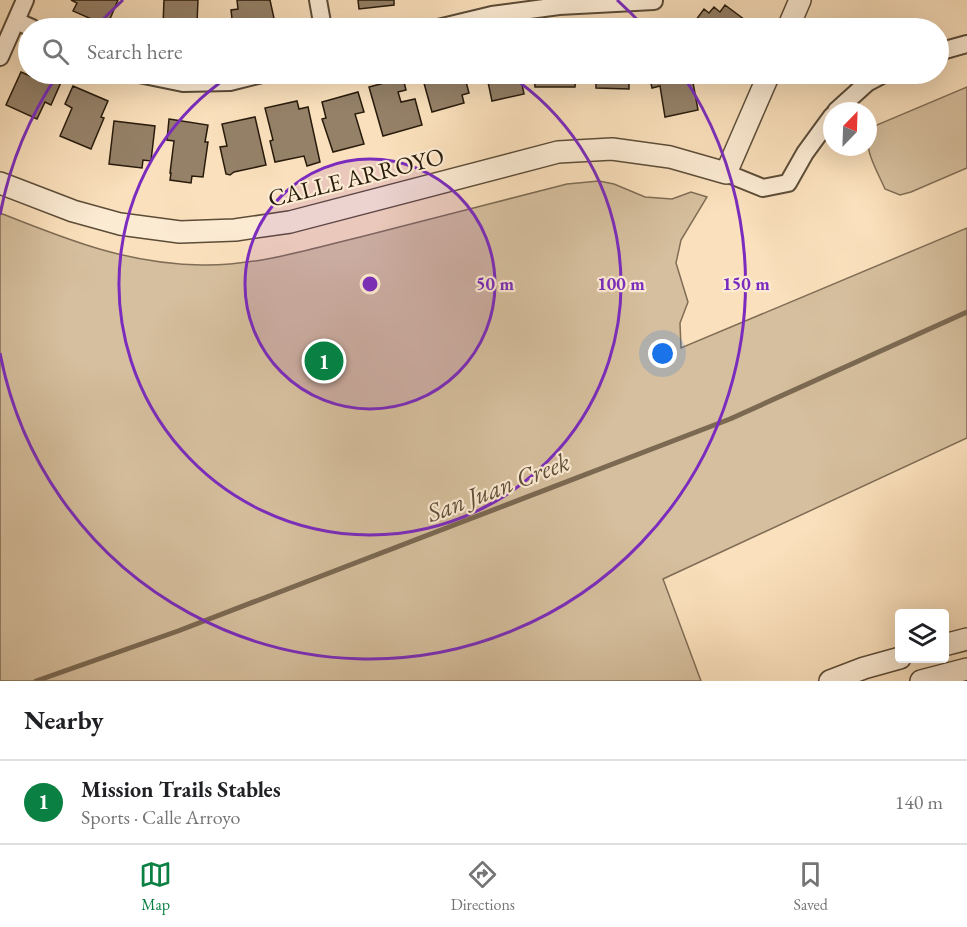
<!DOCTYPE html>
<html lang="en">
<head>
<meta charset="utf-8">
<style>
	:root { --surface:#fff; --page:#f2f2f2; --text:#202124; --muted:#757577; --line:#e0e0e0; --accent:#0b8043 }
	body { margin:0; font-family:"EB Garamond",serif; background:var(--page); color:var(--text) }
	.controls { position:absolute; right:18px; bottom:18px; display:grid; overflow:hidden; border-radius:6px; box-shadow:0 6px 24px #0002 }
	.controls button { width:54px; height:54px; display:grid; place-items:center; padding:0; border:0; border-bottom:2px solid var(--line); background:var(--surface); color:var(--text); font:30px sans-serif }
	.compass { position:absolute; left:823px; top:102px; width:54px; height:54px; border-radius:50%; background:var(--surface); box-shadow:0 6px 24px #0002; rotate:23deg }
	.you { position:absolute; left:663px; top:354px; width:21px; height:21px; margin:-15px; border:4px solid #fff; border-radius:50%; background:#1a73e8; box-shadow:0 0 0 9px #1a73e833 }
	.badge { display:grid; place-items:center; width:39px; height:39px; border-radius:50%; background:var(--accent); color:#fff; font-size:20px; font-weight:700 }
	.pin { position:absolute; translate:-50% -50%; border:3px solid #fff; box-shadow:0 2px 6px #0006 }
	.list { margin:0; padding:0; list-style:none }
	h2 { display:flex; justify-content:space-between; align-items:center; height:78px; margin:0; padding:0 24px; font-size:26px }
	h2 small { font-size:20px; font-weight:400; color:var(--muted) }
	.list li { display:grid; grid-template-columns:39px 1fr auto; gap:18px; align-items:center; box-sizing:border-box; height:84px; padding:0 24px; border-top:2px solid var(--line) }
	.list b { display:block; font-size:22px; white-space:nowrap }
	.list p { margin:0; font-size:20px; white-space:nowrap; color:var(--muted) }
	.list em { font-size:20px; font-style:normal; color:var(--muted) }
	.icon { flex:none; width:33px; height:33px; fill:none; stroke:currentColor; stroke-width:2; stroke-linecap:round; stroke-linejoin:round }
	.map { position:relative; flex:none; width:967px; height:681px; overflow:hidden }
	.search { position:absolute; background:var(--surface); box-shadow:0 6px 24px #0002; left:18px; right:18px; top:18px; height:66px; display:flex; align-items:center; gap:15px; box-sizing:border-box; padding:0 21px; border-radius:33px; color:var(--muted); font-size:22px }
	.sheet { height:162px; background:var(--surface) }
	nav { display:flex; justify-content:space-around; align-items:center; box-sizing:border-box; height:84px; border-top:2px solid var(--line); background:var(--surface); font-size:16px; color:var(--muted) }
	nav a { display:grid; justify-items:center; gap:3px }
	nav .on { color:var(--accent) }
	.map>svg:first-child { display:block }
</style>
</head>
<body>
<div class="map">
<svg width="967" height="681" viewBox="0 0 967 681">
	<rect width="100%" height="100%" fill="#fae0bc"/>
	<filter id="stains"><feTurbulence type="fractalNoise" baseFrequency=".00333" numOctaves="4"/><feColorMatrix values="0 0 0 0 .2 0 0 0 0 .09 0 0 0 0 .02 0 0 0 .5 -.17"/></filter>
	<radialGradient id="worn" r=".72"><stop offset=".6" stop-color="#630" stop-opacity="0"/><stop offset="1" stop-color="#630" stop-opacity=".3"/></radialGradient>
	<!-- green -->
	<path fill="#d6bf9e" stroke="#7f6d55" stroke-width="1.5" d="M967 87V168L911 192 900 195 885 189C877 170 860 145 872 127Z
		M599 181 614 184 645 197 672 199 691 192 707 197 681 240 676 263 688 302 680 323 681 348 967 228V438L663 579 701 681H0V213C68 240 127 264 202 265 258 266 314 248 368 235 434 218 501 201 567 184Z"/>
	<g fill="none" stroke-linecap="round" stroke-linejoin="round">
		<!-- stream -->
		<path stroke="#7b6952" stroke-width="5" d="M36 681 178 631 730 419 967 312"/>
	</g>
	<!-- building -->
	<path fill="#958168" stroke="#281b0c" stroke-width="1.5" d="M71 0H118L107 26 73 11 77 3Z
		M164 0H198L197 23 205 24V28H165L166 25H163Z
		M237 0H270L275 23 265 24V28H233L231 10 238 9Z
		M358 0H394V5L359 9Z
		M725 5 749 23 745 28H690L704 9 709 13 714 7 720 12Z
		M21 72 35 78 37 74 43 77 44 74H49L62 80 51 105 45 102 37 119 6 105Z
		M429 74H464L469 93 462 95 464 103 432 112 422 76Z
		M477 74H520L524 94 492 101 488 82 480 83Z
		M534 74H576L575 87H535Z
		M588 74H629V89L596 88V79H588Z
		M649 74H688L689 78 692 77 698 110 665 117 660 86 652 88Z
		M403 78 406 90 398 92 401 102 415 99 422 125 383 136 369 87Z
		M73 86 108 101 101 117 104 118 91 149 60 136 72 108 65 104Z
		M358 92 364 112 355 114 364 144 333 152 322 119 326 118 322 102Z
		M297 101 299 109 308 107 320 162 307 166 304 156 275 162 270 141 273 140 265 108Z
		M255 117 266 165 234 172 230 175 226 174 220 147 227 146 222 124Z
		M169 119 208 125 205 142H208L203 177 192 176 191 183 170 180 171 173H170L174 141 167 140Z
		M114 121 155 126 151 161 143 160 142 168 109 164Z"/>
	<g fill="none" stroke-linecap="round" stroke-linejoin="round">
		<defs>
			<path id="minor" d="M318 0 323 28
				M16 21 32 28
				M438 28 492 15 559 6 654 1
				M938 52 967 44
				M0 57 25 0
				M139 74 183 83 230 82 262 74
				M836 111 867 83 884 74
				M726 173 763 188 788 183 805 153 832 116"/>
			<path id="tertiary" d="M788 28 800 0
				M0 183 73 211 120 224 180 232 235 230 290 222 558 152 612 149 670 157 726 173 769 74
				M944 645 967 639
				M830 681 864 668 900 658
				M921 681 967 669"/>
		</defs>
		<!-- minor casing -->
		<use href="#minor" stroke="#5c4c38" stroke-width="20"/>
		<!-- tertiary casing -->
		<use href="#tertiary" stroke="#5c4c38" stroke-width="24"/>
		<!-- minor -->
		<use href="#minor" stroke="#fcebd3" stroke-width="16"/>
		<!-- tertiary -->
		<use href="#tertiary" stroke="#fcebd3" stroke-width="21"/>
	</g>
	<!-- distance rings -->
	<circle cx="370" cy="284" r="125" fill="#7b2cbf" fill-opacity=".12"/>
	<g fill="none" stroke="#7b2cbf" stroke-width="3">
		<circle cx="370" cy="284" r="125"/>
		<path d="M509 75A251 251 0 1 1 231 75"/>
		<path d="M0 215A376 376 0 0 1 58 74M95 28A376 376 0 0 1 123 0M617 0A376 376 0 0 1 645 28M682 74A376 376 0 1 1 0 353"/>
	</g>
	<g text-anchor="middle" dominant-baseline="central" stroke-width="4.5" stroke-linejoin="round" paint-order="stroke">
		<!-- street labels -->
		<g font-size="24" fill="#281b0c" stroke="#fcebd3">
			<text transform="translate(356 177) rotate(-14)">CALLE ARROYO</text>
		</g>
		<!-- water labels -->
		<g font-size="26" font-style="italic" fill="#604f3a" stroke="#fcebd3">
			<text transform="translate(498 487) rotate(-21)">San Juan Creek</text>
		</g>
	</g>
	<circle cx="370" cy="284" r="9" fill="#7b2cbf" stroke="#fcebd3" stroke-width="3"/>
	<g font-size="18" text-anchor="middle" font-weight="bold" fill="#7b2cbf" stroke="#fcebd3" stroke-width="4.5" stroke-linejoin="round" paint-order="stroke">
		<text x="495" y="290">50 m</text>
		<text x="621" y="290">100 m</text>
		<text x="746" y="290">150 m</text>
	</g>
	<rect width="100%" height="100%" filter="url(#stains)"/>
	<rect width="100%" height="100%" fill="url(#worn)"/>
</svg>
<div class="controls">
<button><svg class="icon" aria-label="layers" viewBox="0 0 24 24"><path d="M12 4l9 5-9 5-9-5zM3 14l9 5 9-5"/></svg></button>
</div>
<svg class="compass" viewBox="-18 -18 36 36"><path d="M0-13l5 13h-10z" fill="#e53935"/><path d="M0 13l5-13h-10z" fill="#757577"/></svg>
<div class="you"></div>
<div class="pin badge" style="left:324px;top:361px">1</div>
<div class="search"><svg class="icon" aria-label="search" viewBox="0 0 24 24"><circle cx="10" cy="10" r="6"/><path d="M15 15l6 6"/></svg>Search here</div>
</div>
<section class="sheet">
<h2>Nearby<small></small></h2>
<ul class="list">
<li><span class="badge">1</span><div><b>Mission Trails Stables</b><p>Sports · Calle Arroyo</p></div><em>140 m</em></li>
</ul>
</section>
<nav>
<a class="on"><svg class="icon" aria-label="map" viewBox="0 0 24 24"><path d="M3 6l6-2 6 2 6-2v14l-6 2-6-2-6 2zM9 4v14M15 6v14"/></svg>Map</a>
<a><svg class="icon" aria-label="directions" viewBox="0 0 24 24"><path d="M12 3l9 9-9 9-9-9zM9 14v-3h6M13 9l2 2-2 2"/></svg>Directions</a>
<a><svg class="icon" aria-label="saved" viewBox="0 0 24 24"><path d="M7 4h10v16l-5-4-5 4z"/></svg>Saved</a>
</nav>
</body>
</html>
